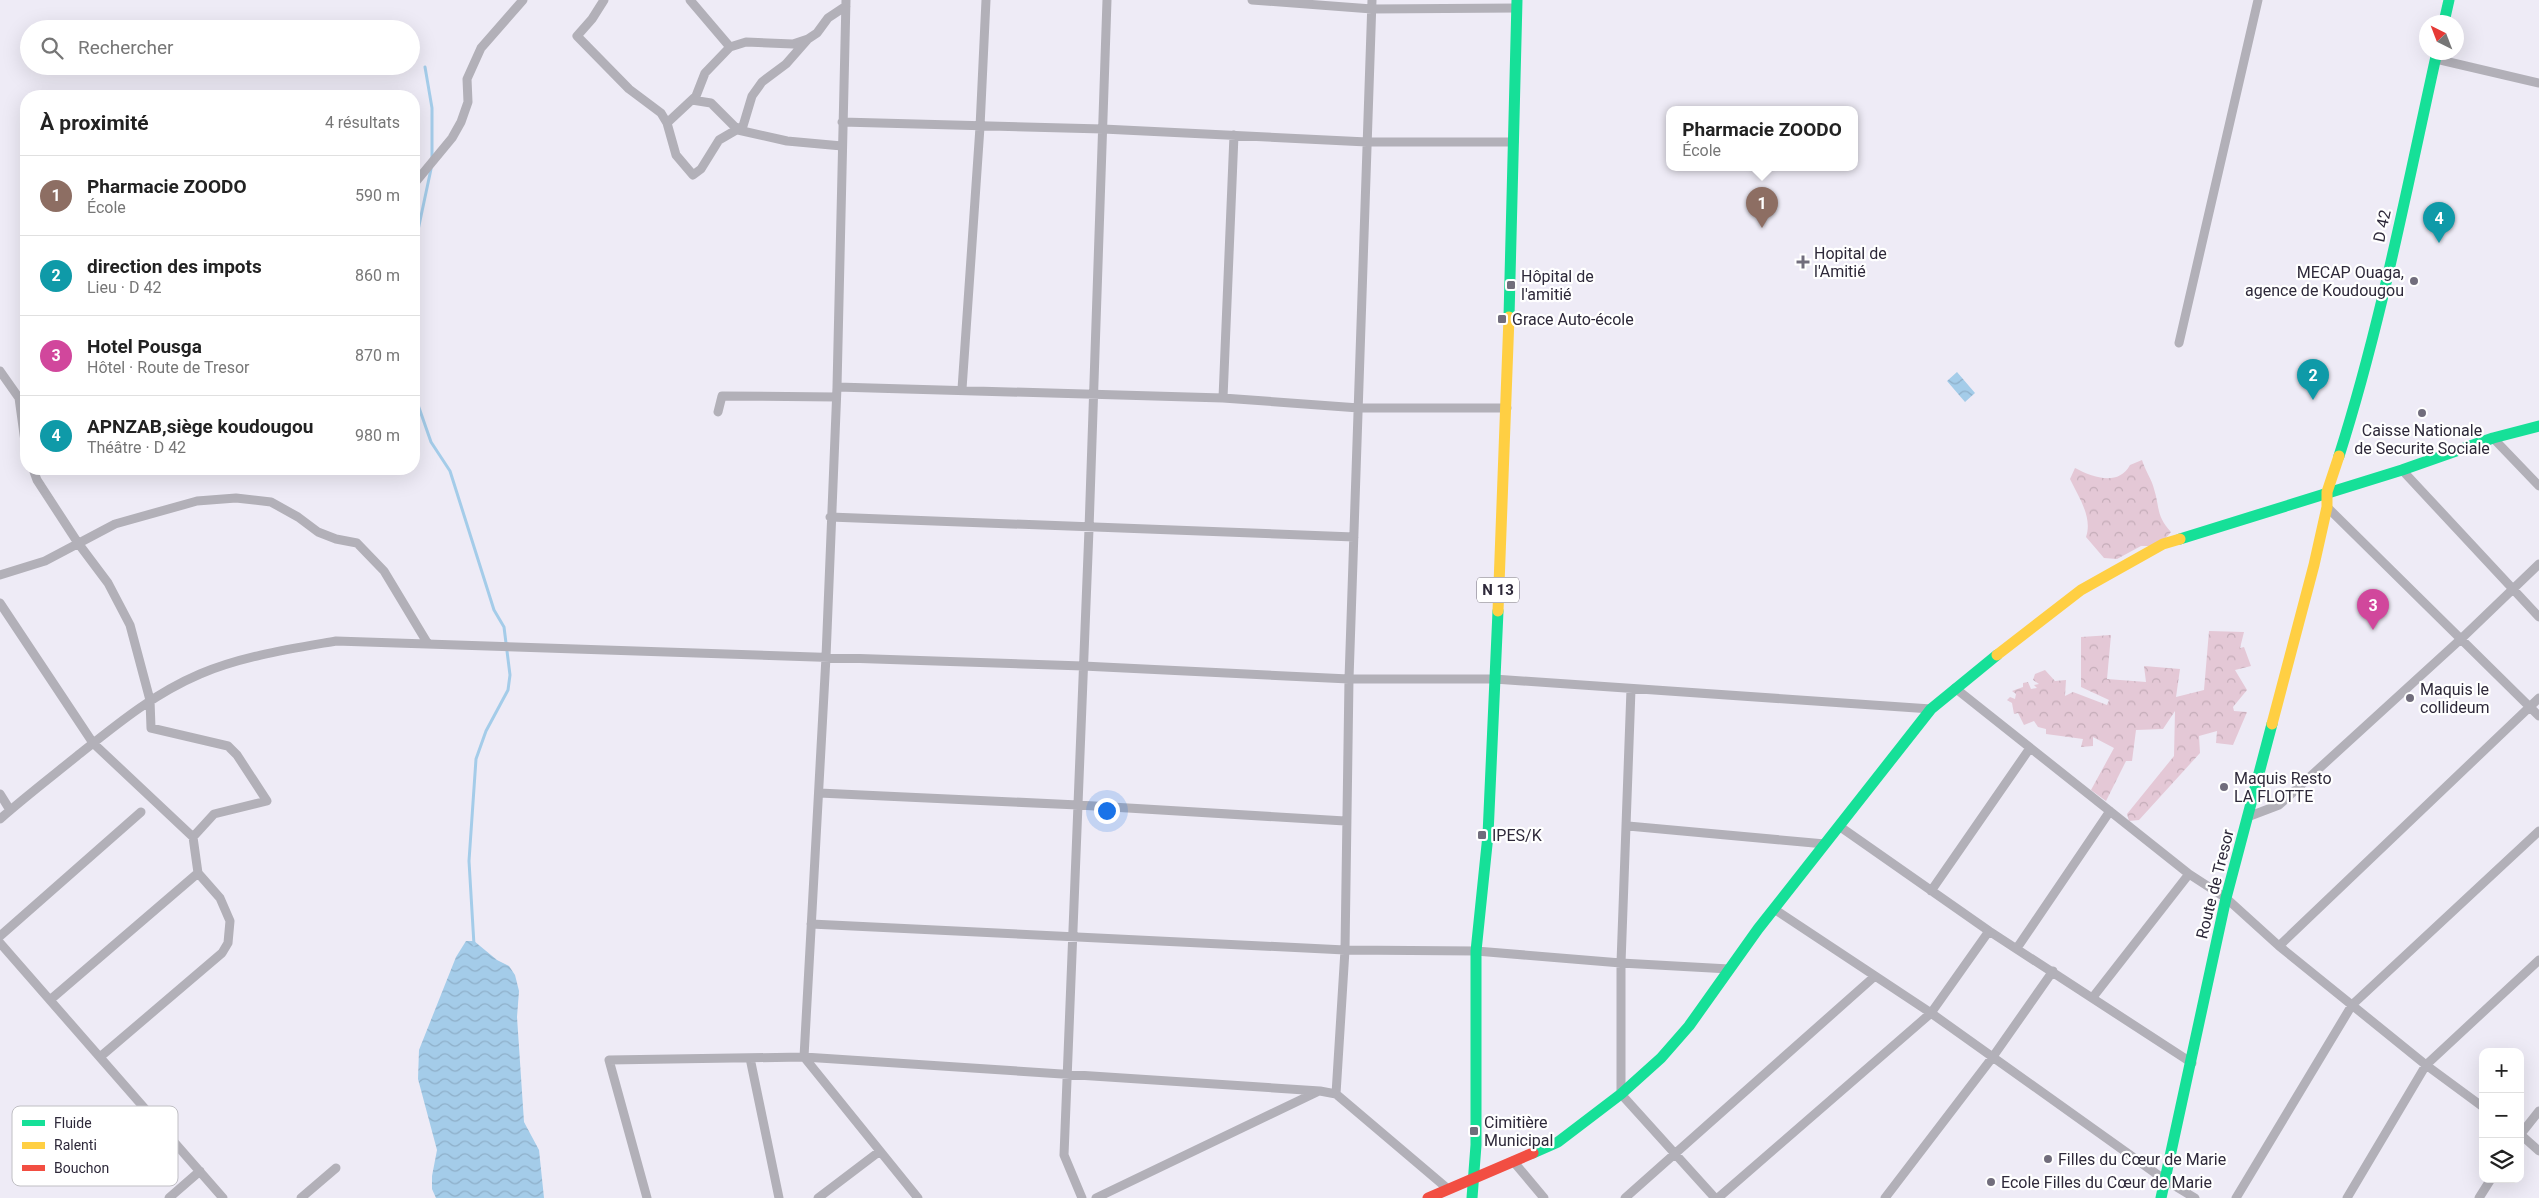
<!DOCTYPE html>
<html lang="fr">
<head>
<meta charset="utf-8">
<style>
	:root { --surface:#fff; --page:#f2f2f2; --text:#222; --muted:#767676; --line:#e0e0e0; --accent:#716d7c }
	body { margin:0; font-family:Roboto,sans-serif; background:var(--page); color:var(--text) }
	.controls { position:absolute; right:15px; bottom:15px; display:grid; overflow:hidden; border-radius:10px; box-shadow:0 5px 20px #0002 }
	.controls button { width:45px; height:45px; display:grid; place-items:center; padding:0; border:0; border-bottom:1px solid var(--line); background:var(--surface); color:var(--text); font:25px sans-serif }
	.compass { position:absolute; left:2419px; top:15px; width:45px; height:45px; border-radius:50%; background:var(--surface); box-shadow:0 5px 20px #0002; rotate:318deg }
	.you { position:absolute; left:1106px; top:810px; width:18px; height:18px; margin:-12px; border:4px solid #fff; border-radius:50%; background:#1a73e8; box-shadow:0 0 0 8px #1a73e833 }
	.badge { display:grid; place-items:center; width:32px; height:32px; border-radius:50%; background:var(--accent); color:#fff; font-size:16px; font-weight:700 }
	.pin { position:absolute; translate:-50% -41px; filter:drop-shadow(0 1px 2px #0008) }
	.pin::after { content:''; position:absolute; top:26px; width:18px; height:15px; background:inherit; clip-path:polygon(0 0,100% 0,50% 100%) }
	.popup { position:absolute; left:1666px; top:106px; width:192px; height:65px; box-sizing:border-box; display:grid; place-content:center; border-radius:10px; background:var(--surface); filter:drop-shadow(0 1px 4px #0005); font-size:16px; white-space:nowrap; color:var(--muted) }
	.popup b { font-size:19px; color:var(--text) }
	.popup::after { content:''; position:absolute; left:50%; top:100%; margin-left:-10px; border:10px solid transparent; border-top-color:var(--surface) }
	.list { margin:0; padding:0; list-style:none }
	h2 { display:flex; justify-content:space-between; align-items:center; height:65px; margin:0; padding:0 20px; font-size:21px }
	h2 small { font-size:16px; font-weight:400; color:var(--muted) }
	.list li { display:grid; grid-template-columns:32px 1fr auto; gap:15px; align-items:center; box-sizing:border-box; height:80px; padding:0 20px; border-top:1px solid var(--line) }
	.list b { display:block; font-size:19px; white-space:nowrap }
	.list p { margin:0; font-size:16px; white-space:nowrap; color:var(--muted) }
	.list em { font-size:16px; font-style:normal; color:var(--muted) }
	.icon { flex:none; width:28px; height:28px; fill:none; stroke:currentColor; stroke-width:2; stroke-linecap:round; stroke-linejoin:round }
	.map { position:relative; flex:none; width:2539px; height:1198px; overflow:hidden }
	.search { position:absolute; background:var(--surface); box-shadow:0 5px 20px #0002; left:20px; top:20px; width:400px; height:55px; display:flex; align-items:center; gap:12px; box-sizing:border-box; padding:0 18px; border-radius:28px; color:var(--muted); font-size:19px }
	.panel { position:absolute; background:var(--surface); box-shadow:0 5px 20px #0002; left:20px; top:90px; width:400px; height:385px; border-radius:20px }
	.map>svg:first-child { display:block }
</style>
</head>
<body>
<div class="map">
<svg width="2539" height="1198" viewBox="0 0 2539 1198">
	<defs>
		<pattern id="forest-crowns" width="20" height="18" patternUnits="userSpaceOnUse" patternTransform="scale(1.25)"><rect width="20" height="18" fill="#e4c8d6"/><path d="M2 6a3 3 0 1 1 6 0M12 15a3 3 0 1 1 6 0" fill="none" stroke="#c4acb8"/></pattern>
		<pattern id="water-waves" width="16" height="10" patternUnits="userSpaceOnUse" patternTransform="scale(1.25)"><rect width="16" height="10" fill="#a4cce9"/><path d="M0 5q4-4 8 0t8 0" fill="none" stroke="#8eafc9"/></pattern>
	</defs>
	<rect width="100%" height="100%" fill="#eeebf6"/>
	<!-- forest -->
	<path fill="url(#forest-crowns)" d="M2142 460C2145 470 2152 480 2154 489 2160 508 2156 516 2171 532L2159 546H2141L2117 559 2104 558 2086 537C2093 517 2078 496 2070 479L2075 468C2092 477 2118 487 2130 465Z
		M2209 631 2244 632 2240 648 2244 647 2251 666 2235 670 2247 690 2233 707 2234 711 2247 712 2233 745 2216 743 2217 731 2199 736 2200 753 2139 820 2129 821 2127 814 2174 756 2175 711 2163 729 2136 730 2132 761H2126L2106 801 2091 790 2114 748 2093 737V746L2081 747 2083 739 2046 734V729L2038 727 2034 721 2024 725 2018 713 2014 714 2012 703 2007 700 2010 697 2015 699 2016 694 2012 691 2023 687V683L2028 682 2031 689 2037 688 2034 685 2039 684 2033 680 2035 674 2045 670 2055 681 2066 680 2065 696 2073 692 2107 705 2109 700 2081 687V637L2111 635 2107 679 2146 682 2144 666 2180 669 2176 697 2204 690Z"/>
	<!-- water -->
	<path fill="url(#water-waves)" d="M1957 372 1975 393 1965 402 1947 381Z
		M466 941H474L497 960 509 966 515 975 519 991 517 1017 524 1122 539 1150 544 1198H436L432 1189V1176L437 1150 418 1079 419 1050 456 957Z"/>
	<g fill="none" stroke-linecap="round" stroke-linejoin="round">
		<!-- stream -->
		<path stroke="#a4cce9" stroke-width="3" d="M425 67 432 108V158
			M414 249 431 169
			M414 374 417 402 431 442 450 471 494 610 504 627 510 675 508 690 486 731 476 759 469 861 474 945"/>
		<!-- street -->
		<path stroke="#b2b0b8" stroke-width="9" d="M604 0 592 19 577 36 629 89 661 113 667 123 676 155 693 175 701 169 719 140 743 126 752 96 762 82 786 64 808 39
			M690 0 730 47
			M846 0 837 387 826 657 804 1057 918 1198
			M1252 0 1372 9 1517 8
			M2436 59 2539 83
			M692 100 711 103 738 130 787 141 842 146
			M842 122 1103 129 1367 142H1514
			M667 123 696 96 705 73 730 47 746 42 793 44 808 39 817 33 828 18 846 6
			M414 184 452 138 461 122 468 102 467 79 481 48 523 0
			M2179 343 2258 0
			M0 371 19 398 26 449
			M837 387 1223 398 1359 408H1507
			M962 389 980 127 986 0
			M1223 398 1234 135
			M718 412 722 396 836 397
			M2493 438 2539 486
			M33 469 37 480 78 543 108 583 130 625 150 700 151 728 228 746 237 755 267 801 214 814 193 837
			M2402 470 2539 617
			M2326 510 2327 507 2539 716
			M830 517 1354 537
			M0 575 45 561 115 524 197 501 236 498 271 502 298 517 318 532 336 539 357 543 384 571 428 644
			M0 603 93 743 193 837 198 873 220 898 230 921 228 943 222 953 100 1057
			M1955 688 2189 874 2226 898 2279 946 2426 1065 2483 1107
			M1631 689 1621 963V1094L1715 1198
			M819 793 1078 805 1345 821
			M0 794 10 810
			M2250 816 2279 805 2462 638 2539 564
			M0 819C25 797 51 777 77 756 116 725 153 694 200 674 243 656 290 649 336 641L1083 666 1349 679H1494L1931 709
			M1628 826 1825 844
			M1839 826 1989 931 2192 1063
			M1931 891 2030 748
			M1774 909 1931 1013 2165 1180 2195 1198
			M811 924 1345 950 1476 951 1621 963 1729 969
			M0 936 141 812
			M0 943 223 1198
			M2279 946 2539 698
			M2017 948 2110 811
			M2093 997 2189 874
			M50 1000 198 873
			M750 1058 779 1198
			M1336 1094 1345 950 1349 679 1372 0
			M2520 1134 2539 1151
			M2520 1135 2539 1111
			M1513 1161 1544 1198
			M169 1198 200 1171
			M301 1198 336 1168
			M647 1198 609 1060 804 1057 1320 1091 1336 1094 1448 1189
			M818 1198 880 1151
			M1082 1198 1064 1155 1089 529 1107 0
			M1096 1198 1317 1092
			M1625 1198 1875 976
			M1718 1198 1931 1013 1989 931
			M1885 1198 1992 1058 2053 971
			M2236 1198 2352 1005 2539 831
			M2347 1198 2426 1065 2539 960
			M2479 1198 2491 1179"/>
		<!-- fast -->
		<path stroke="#16e098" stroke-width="11" d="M2444 22 2449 0
			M1509 317 1517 0
			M2339 456C2381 324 2407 187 2437 52
			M2180 539 2402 470 2493 438 2539 426
			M1533 1153 1558 1142 1621 1094 1661 1058 1689 1026 1758 929 1931 709 1997 655
			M1472 1198 1476 1145V951L1488 835 1498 611
			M2161 1198 2226 898 2272 724"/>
		<!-- slow -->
		<path stroke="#ffcf43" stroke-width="11" d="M1498 611 1509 317
			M1997 655 2081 590 2163 544 2180 539
			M2272 724 2314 565 2327 507V492L2339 456"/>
		<!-- jam -->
		<path stroke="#f24e42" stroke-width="11" d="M1428 1198 1533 1153"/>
	</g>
	<!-- markers -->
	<g fill="#716d7c" stroke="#fff" stroke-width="2">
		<path d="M1800.5 254.5h5v5h5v5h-5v5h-5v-5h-5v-5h5z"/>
		<circle cx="2414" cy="281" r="5"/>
		<rect x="1506" y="280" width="10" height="10" rx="2.5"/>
		<rect x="1497" y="314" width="10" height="10" rx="2.5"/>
		<circle cx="2422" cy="413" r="5"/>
		<circle cx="2410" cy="698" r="5"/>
		<circle cx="2224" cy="787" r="5"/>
		<rect x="1477" y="830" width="10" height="10" rx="2.5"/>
		<rect x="1469" y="1126" width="10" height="10" rx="2.5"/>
		<circle cx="2048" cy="1159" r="5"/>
		<circle cx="1991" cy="1182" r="5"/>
	</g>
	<g text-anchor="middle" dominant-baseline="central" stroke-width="4.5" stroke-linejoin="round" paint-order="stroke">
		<!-- shield labels -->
		<rect fill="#fff" stroke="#6d6975" stroke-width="1" x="1477" y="577.5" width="42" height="25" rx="4"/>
		<g font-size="15" font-weight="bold" fill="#2e293a">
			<text x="1498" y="590">N 13</text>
		</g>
		<!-- street labels -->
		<g font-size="16" fill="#2e293a" stroke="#fff">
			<text transform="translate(2382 226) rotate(-78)">D 42</text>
			<text transform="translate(2215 884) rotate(-76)">Route de Tresor</text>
		</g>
		<!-- poi labels -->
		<g font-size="16" fill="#2e293a" stroke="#fff" text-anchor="start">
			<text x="1814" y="253">Hopital de<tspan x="1814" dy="18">l'Amitié</tspan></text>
			<text x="2404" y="272" text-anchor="end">MECAP Ouaga,<tspan x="2404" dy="18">agence de Koudougou</tspan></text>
			<text x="1521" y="276">Hôpital de<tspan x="1521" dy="18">l'amitié</tspan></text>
			<text x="1512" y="319">Grace Auto-école</text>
			<text x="2422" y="430" text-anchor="middle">Caisse Nationale<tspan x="2422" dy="18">de Securite Sociale</tspan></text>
			<text x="2420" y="689">Maquis le<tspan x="2420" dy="18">collideum</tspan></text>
			<text x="2234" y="778">Maquis Resto<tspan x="2234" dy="18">LA FLOTTE</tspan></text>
			<text x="1492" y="835">IPES/K</text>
			<text x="1484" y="1122">Cimitière<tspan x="1484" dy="18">Municipal</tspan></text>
			<text x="2058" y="1159">Filles du Cœur de Marie</text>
			<text x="2001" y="1182">Ecole Filles du Cœur de Marie</text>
		</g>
	</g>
	<!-- legend -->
	<rect x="12" y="1106" width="166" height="80" rx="8" fill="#fff" stroke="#c0bfc4" stroke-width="1"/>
	<rect x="22" y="1120" width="23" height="6" fill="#16e098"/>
	<rect x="22" y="1142" width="23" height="7" fill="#ffcf43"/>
	<rect x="22" y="1165" width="23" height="6" fill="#f24e42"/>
	<g font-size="14" fill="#2e293a">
		<text x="54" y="1128">Fluide</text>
		<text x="54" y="1150">Ralenti</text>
		<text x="54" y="1173">Bouchon</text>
	</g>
</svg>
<div class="controls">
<button>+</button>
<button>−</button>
<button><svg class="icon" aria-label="layers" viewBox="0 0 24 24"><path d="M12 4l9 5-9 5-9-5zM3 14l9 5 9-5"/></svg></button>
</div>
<svg class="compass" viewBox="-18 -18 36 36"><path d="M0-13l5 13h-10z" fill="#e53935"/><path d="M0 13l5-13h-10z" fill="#767676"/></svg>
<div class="you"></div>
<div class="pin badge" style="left:1762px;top:228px;background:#8d6e63">1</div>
<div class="popup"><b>Pharmacie ZOODO</b>École</div>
<div class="pin badge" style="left:2313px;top:400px;background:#0f9aa8">2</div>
<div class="pin badge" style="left:2373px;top:630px;background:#d1479c">3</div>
<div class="pin badge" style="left:2439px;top:243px;background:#0f9aa8">4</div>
<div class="search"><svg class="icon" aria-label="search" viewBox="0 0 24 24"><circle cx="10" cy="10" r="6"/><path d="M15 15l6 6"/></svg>Rechercher</div>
<section class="panel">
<h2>À proximité<small>4 résultats</small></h2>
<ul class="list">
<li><span class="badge" style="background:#8d6e63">1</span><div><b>Pharmacie ZOODO</b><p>École</p></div><em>590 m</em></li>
<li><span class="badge" style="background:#0f9aa8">2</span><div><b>direction des impots</b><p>Lieu · D 42</p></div><em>860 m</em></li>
<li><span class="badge" style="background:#d1479c">3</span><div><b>Hotel Pousga</b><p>Hôtel · Route de Tresor</p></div><em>870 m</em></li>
<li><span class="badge" style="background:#0f9aa8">4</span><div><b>APNZAB,siège koudougou</b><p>Théâtre · D 42</p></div><em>980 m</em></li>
</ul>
</section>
</div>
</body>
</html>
